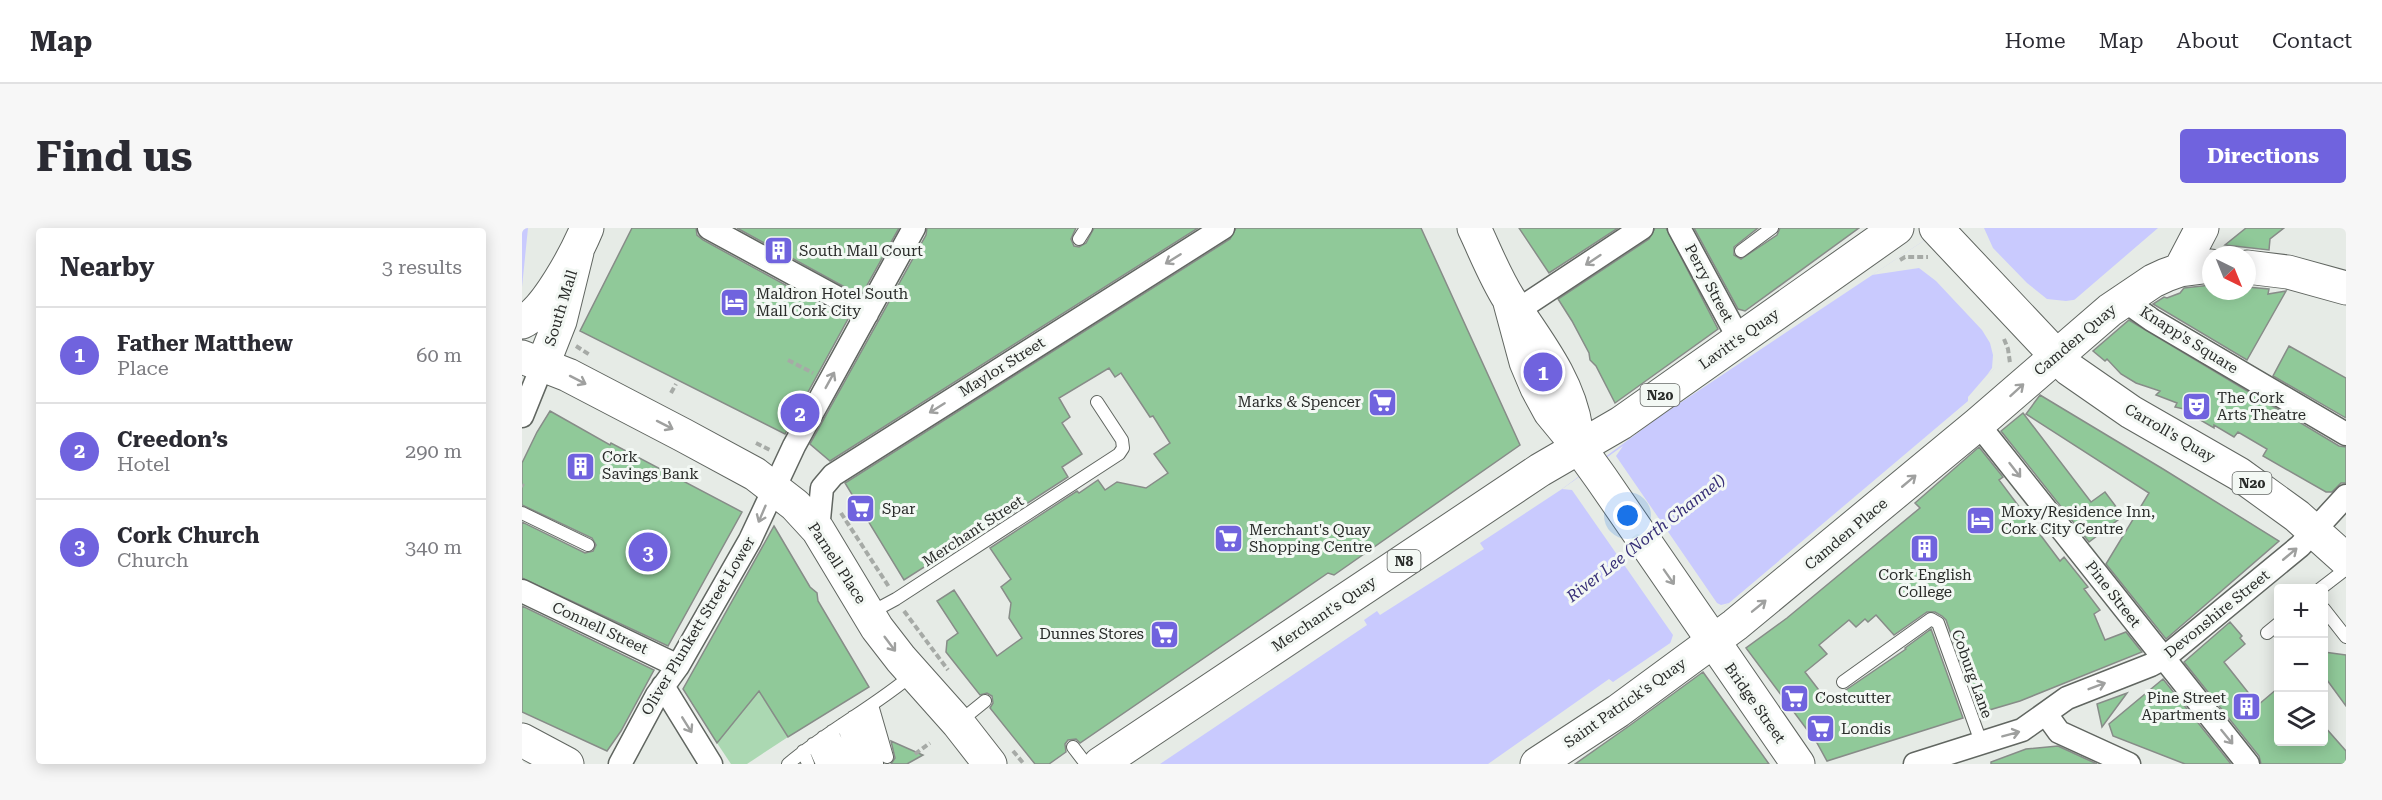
<!DOCTYPE html>
<html lang="en">
<head>
<meta charset="utf-8">
<style>
	:root { --surface:#fff; --page:#f7f7f7; --text:#2b2b33; --muted:#7c7c81; --line:#e1e1e2; --accent:#7063de }
	body { margin:0; font-family:"Roboto Serif",serif; background:var(--page); color:var(--text) }
	.controls { position:absolute; right:18px; bottom:18px; display:grid; overflow:hidden; border-radius:6px; box-shadow:0 3px 15px #0003 }
	.controls button { width:54px; height:54px; display:grid; place-items:center; padding:0; border:0; border-bottom:2px solid var(--line); background:var(--surface); color:var(--text); font:30px sans-serif }
	.compass { position:absolute; left:1680px; top:18px; width:54px; height:54px; border-radius:50%; background:var(--surface); box-shadow:0 3px 15px #0003; rotate:137deg }
	.you { position:absolute; left:1106px; top:288px; width:21px; height:21px; margin:-15px; border:4px solid #fff; border-radius:50%; background:#1a73e8; box-shadow:0 0 0 9px #1a73e833 }
	.badge { display:grid; place-items:center; width:39px; height:39px; border-radius:50%; background:var(--accent); color:#fff; font-size:20px; font-weight:700 }
	.pin { position:absolute; translate:-50% -50%; border:3px solid #fff; box-shadow:0 2px 6px #0006 }
	.list { margin:0; padding:0; list-style:none }
	h2 { display:flex; justify-content:space-between; align-items:center; height:78px; margin:0; padding:0 24px; font-size:26px }
	h2 small { font-size:20px; font-weight:400; color:var(--muted) }
	.list li { display:grid; grid-template-columns:39px 1fr auto; gap:18px; align-items:center; box-sizing:border-box; height:96px; padding:0 24px; border-top:2px solid var(--line) }
	.list b { display:block; font-size:22px; white-space:nowrap }
	.list p { margin:0; font-size:20px; white-space:nowrap; color:var(--muted) }
	.list em { font-size:20px; font-style:normal; color:var(--muted) }
	.icon { flex:none; width:33px; height:33px; fill:none; stroke:currentColor; stroke-width:2; stroke-linecap:round; stroke-linejoin:round }
	.map { position:relative; flex:none; width:1824px; height:536px; overflow:hidden; border-radius:6px }
	header { display:flex; align-items:center; gap:36px; box-sizing:border-box; height:84px; padding:0 30px; background:var(--surface); border-bottom:2px solid var(--line) }
	header strong { font-size:28px }
	nav { display:flex; gap:33px; margin-inline-start:auto; font-size:21px }
	.intro { display:flex; align-items:center; justify-content:space-between; box-sizing:border-box; height:144px; padding:0 36px }
	h1 { margin:0; font-size:42px }
	.button { padding:15px 27px; border-radius:6px; background:var(--accent); color:#fff; font-size:21px; font-weight:700 }
	main { display:flex; gap:36px; padding:0 36px }
	aside { flex:1; background:var(--surface); border-radius:6px; box-shadow:0 3px 15px #0003 }
	.map>svg:first-child { display:block }
</style>
</head>
<body>
<header>
<strong>Map</strong>
<nav><a>Home</a><a>Map</a><a>About</a><a>Contact</a></nav>
</header>
<div class="intro"><h1>Find us</h1><a class="button">Directions</a></div>
<main>
<aside>
<h2>Nearby<small>3 results</small></h2>
<ul class="list">
<li><span class="badge">1</span><div><b>Father Matthew</b><p>Place</p></div><em>60 m</em></li>
<li><span class="badge">2</span><div><b>Creedon’s</b><p>Hotel</p></div><em>290 m</em></li>
<li><span class="badge">3</span><div><b>Cork Church</b><p>Church</p></div><em>340 m</em></li>
</ul>
</aside>
<div class="map">
<svg width="1824" height="536" viewBox="0 0 1824 536">
	<rect width="100%" height="100%" fill="#e6ebe6"/>
	<!-- green -->
	<path fill="#abd8b2" d="M237 463 266 509 225 536H209L195 515Z"/>
	<!-- water -->
	<path fill="#c9cafe" d="M0 0H6L0 59Z
		M1421 0H1636L1465 147 1446 169V173L1207 375 1091 454 1087 451 966 536H638L845 397 842 392 855 383 858 387 962 321 958 315 1040 261 1137 189Z"/>
	<!-- pier -->
	<path fill="#e6ebe6" d="M1421 0H1462L1471 20 1505 55 1525 71 1544 73 1558 71 1567 65 1465 147 1470 140 1471 127 1468 115 1460 102 1414 53 1397 40 1350 47Z
		M1101 218 1094 228 1195 375 1199 377 1207 375 1148 416 1151 407 1050 262 1040 261Z"/>
	<!-- building -->
	<path fill="#90c999" stroke="#878c88" stroke-width="1.5" d="M110 0H174L175 7 181 12 326 91 263 206 58 103Z
		M215 0H377L339 68Z
		M405 0H554L549 11 552 18 557 19 564 15 572 0H676L308 233 288 216 404 7Z
		M714 0H899L998 217 812 347 806 345 558 515 554 511 546 512 543 516 544 524 527 536H513L468 480 471 475 470 468 465 465 458 467 424 424 425 413 436 405 415 373 432 362 475 428 500 410 487 390 489 375 479 359 489 351 468 320 555 263 557 265 576 252 583 262 595 254 624 260 646 245 632 226 648 215 631 188 628 189 599 145 593 149 587 140 537 170 548 189 540 195 560 226 540 239 546 249 458 306 457 304 382 352 323 255 708 11Z
		M997 0H1096L1027 45Z
		M1133 0H1144L1196 101 1093 175 1074 138 1068 132 1067 125 1050 93 1036 71 1127 11Z
		M1172 0H1236L1212 19V27L1219 31 1255 7 1258 0H1337L1223 83 1216 81Z
		M1724 0H1762L1748 11 1747 22 1703 17Z
		M1689 57V63H1725V59L1747 61 1746 66 1764 63 1725 132 1631 76 1642 69 1645 70 1658 65 1662 60Z
		M1607 92 1817 218 1824 219V255H1819L1810 264H1804L1741 228 1745 221 1716 204 1712 209 1692 197V200L1673 189 1675 184 1653 179 1655 175 1634 167 1638 163 1614 155 1599 146 1585 131 1583 133 1571 123Z
		M1767 118 1824 150V190L1751 148Z
		M1518 167 1641 241 1757 313 1644 411 1584 336 1627 265 1504 186Z
		M28 183 88 217 89 215 220 284 146 418 0 350V294L63 325 71 323 74 317 70 310 0 277V235L15 204Z
		M1501 185 1569 274 1583 264 1601 288 1567 314 1479 203Z
		M1457 219 1481 249 1477 252 1538 333 1542 329 1566 359 1562 361 1578 382 1572 386 1583 412 1604 404 1620 424 1498 473 1457 485 1424 392 1420 388 1413 384H1405L1372 407 1354 387 1346 394 1343 391 1334 399 1327 392 1297 417 1305 426 1283 444 1306 474 1384 421 1383 420 1409 401 1441 490 1305 533 1295 515 1224 420 1265 390 1398 280 1393 275Z
		M252 298 288 359 295 365 296 373 347 459 266 509 237 463 195 515 161 461Z
		M0 378 132 442 99 503 85 523 0 484Z
		M1708 394 1720 408 1718 410 1723 416 1702 434 1736 477 1756 460V513H1802V498L1824 523V536H1739L1737 528 1662 434Z
		M1802 424 1824 427V478L1805 452 1802 451Z
		M1181 444 1247 536H1053L1107 498Z
		M1641 451 1709 536H1663L1591 508 1587 496Z
		M1605 465 1580 499 1575 476Z
		M369 513 387 521 401 527 385 536H369L373 530Z
		M1536 518 1575 536H1469V534L1504 521Z"/>
	<g fill="none" stroke-linecap="round" stroke-linejoin="round">
		<defs>
			<path id="lane" d="M557 11 564 0
				M1219 23 1250 0
				M0 285 66 317
				M1798 361 1824 341
				M1802 381 1824 409
				M348 385 374 371 597 226 601 220 600 212 575 174
				M1745 405 1756 396
				M1321 454 1409 391 1416 395 1459 514
				M350 477 365 529
				M341 483 355 535
				M331 489 345 536
				M437 494 463 473
				M321 496 334 536
				M310 503 323 536
				M301 509 312 536
				M291 516 300 536
				M551 519 564 536
				M281 523 286 536
				M266 536C305 503 352 479 391 446"/>
			<path id="street" d="M187 0 345 86
				M1157 0 1217 111
				M1606 69 1613 80 1630 92 1824 206
				M996 82 1120 0
				M0 188 21 136
				M1456 196 1726 536
				M296 302 300 260 311 247 701 0
				M0 363 156 438
				M141 458 189 536
				M1524 486 1537 504 1607 536
				M98 536 135 467 156 438 228 312 272 218 392 0
				M1393 536 1500 502 1545 470 1629 437 1642 430 1778 318 1824 268"/>
			<path id="secondary" d="M1725 39 1766 44 1824 60
				M1658 42 1680 0
				M0 94C24 84 55 24 65 0
				M0 129 46 147 161 207 233 246 273 277 296 302 355 400 379 431 436 495 468 536
				M21 136 38 93 55 24
				M0 512 45 536
				M1015 536 1096 483 1213 397 1456 196 1588 82 1631 53 1644 47 1658 42 1689 38"/>
			<path id="highway" d="M952 0C963 23 973 49 987 71 1013 111 1047 152 1054 201
				M1414 0 1547 141 1609 184 1717 246 1775 288 1824 332
				M987 71 1004 134 1015 160 1028 184 1056 218 1079 250 1276 536
				M578 536 1018 242 1099 195 1375 0"/>
		</defs>
		<!-- lane casing -->
		<use href="#lane" stroke="#616661" stroke-width="14"/>
		<!-- street casing -->
		<use href="#street" stroke="#616661" stroke-width="25"/>
		<!-- secondary casing -->
		<use href="#secondary" stroke="#616661" stroke-width="35"/>
		<!-- highway casing -->
		<use href="#highway" stroke="#616661" stroke-width="35"/>
		<!-- path -->
		<path stroke="#a6aaa6" stroke-width="4" stroke-dasharray="6 3" stroke-linecap="butt" d="M1378 32 1383 29H1406
			M1482 111 1486 121 1488 135
			M54 118 68 127
			M266 132 291 145
			M149 165 154 156
			M234 215 248 222
			M0 257 2 258
			M319 285 367 359
			M382 383 426 442
			M491 523 502 536
			M393 526 408 515"/>
		<!-- lane -->
		<use href="#lane" stroke="#fff" stroke-width="12"/>
		<!-- street -->
		<use href="#street" stroke="#fff" stroke-width="22"/>
		<!-- secondary -->
		<use href="#secondary" stroke="#fff" stroke-width="33"/>
		<!-- highway -->
		<use href="#highway" stroke="#fff" stroke-width="33"/>
	</g>
	<!-- one-way arrows -->
	<defs><path id="oneway-shaft" d="M-6 0H5M1.5-3L5.5 0L1.5 3" fill="none" stroke-width="1.6" stroke-linecap="round" stroke-linejoin="round" transform="scale(1.5)"/></defs>
	<g stroke="#9fa09f">
		<use href="#oneway-shaft" transform="translate(651 31) rotate(148)"/>
		<use href="#oneway-shaft" transform="translate(1071 32) rotate(146)"/>
		<use href="#oneway-shaft" transform="translate(56 152) rotate(27)"/>
		<use href="#oneway-shaft" transform="translate(308 152) rotate(-61)"/>
		<use href="#oneway-shaft" transform="translate(1495 162) rotate(-42)"/>
		<use href="#oneway-shaft" transform="translate(415 180) rotate(148)"/>
		<use href="#oneway-shaft" transform="translate(143 197) rotate(27)"/>
		<use href="#oneway-shaft" transform="translate(1493 242) rotate(52)"/>
		<use href="#oneway-shaft" transform="translate(1387 253) rotate(-40)"/>
		<use href="#oneway-shaft" transform="translate(240 286) rotate(113)"/>
		<use href="#oneway-shaft" transform="translate(1768 326) rotate(-40)"/>
		<use href="#oneway-shaft" transform="translate(1147 349) rotate(55)"/>
		<use href="#oneway-shaft" transform="translate(1237 378) rotate(-39)"/>
		<use href="#oneway-shaft" transform="translate(368 416) rotate(53)"/>
		<use href="#oneway-shaft" transform="translate(1575 458) rotate(-21)"/>
		<use href="#oneway-shaft" transform="translate(165 497) rotate(58)"/>
		<use href="#oneway-shaft" transform="translate(1489 506) rotate(-15)"/>
		<use href="#oneway-shaft" transform="translate(1705 509) rotate(51)"/>
	</g>
	<!-- icons -->
	<defs>
		<symbol id="building-square" viewBox="-11 -11 22 22"><rect x="-9" y="-9" width="18" height="18" rx="4" fill="#7063de" stroke="#f3f8f4"/><path d="M-4-6H4V6H1V3H-1V6H-4ZM-2.5-4.3h1.7v1.8h-1.7ZM.8-4.3h1.7v1.8H.8ZM-2.5-1h1.7V.8h-1.7ZM.8-1h1.7V.8H.8Z" fill="#fff"/></symbol>
		<symbol id="hotel-square" viewBox="-11 -11 22 22"><rect x="-9" y="-9" width="18" height="18" rx="4" fill="#7063de" stroke="#f3f8f4"/><path d="M-6-4.5h1.5V1H6V5H4.5V3h-9V5H-6ZM-4 0a1.8 1.8 0 1 1 3.6 0ZM.5 0V-2.5h3Q6-2.5 6 0Z" fill="#fff"/></symbol>
		<symbol id="supermarket-square" viewBox="-11 -11 22 22"><rect x="-9" y="-9" width="18" height="18" rx="4" fill="#7063de" stroke="#f3f8f4"/><path d="M-6-5.5h2.5l.6 2H6L4.5 2H-2.5L-4.4-4H-6ZM-1.5 3.2a1.3 1.3 0 1 0 .1 0ZM3 3.2a1.3 1.3 0 1 0 .1 0Z" fill="#fff"/></symbol>
		<symbol id="theatre-square" viewBox="-11 -11 22 22"><rect x="-9" y="-9" width="18" height="18" rx="4" fill="#7063de" stroke="#f3f8f4"/><path d="M-5-5.5Q0-4 5-5.5V0Q5 5 0 6Q-5 5-5 0ZM-3.3-2.5H-1v1.5H-3.3ZM1-2.5H3.3v1.5H1ZM-2.8 1Q0 5.5 2.8 1Z" fill="#fff"/></symbol>
	</defs>
	<g fill-rule="evenodd">
		<use href="#building-square" x="240" y="6" width="33" height="33"/>
		<use href="#hotel-square" x="196" y="58" width="33" height="33"/>
		<use href="#supermarket-square" x="844" y="158" width="33" height="33"/>
		<use href="#theatre-square" x="1658" y="162" width="33" height="33"/>
		<use href="#building-square" x="42" y="222" width="33" height="33"/>
		<use href="#supermarket-square" x="322" y="264" width="33" height="33"/>
		<use href="#hotel-square" x="1442" y="276" width="33" height="33"/>
		<use href="#supermarket-square" x="690" y="294" width="33" height="33"/>
		<use href="#building-square" x="1386" y="304" width="33" height="33"/>
		<use href="#supermarket-square" x="626" y="390" width="33" height="33"/>
		<use href="#supermarket-square" x="1256" y="454" width="33" height="33"/>
		<use href="#building-square" x="1708" y="462" width="33" height="33"/>
		<use href="#supermarket-square" x="1282" y="484" width="33" height="33"/>
	</g>
	<g text-anchor="middle" dominant-baseline="central" stroke-width="6" stroke-linejoin="round" paint-order="stroke">
		<!-- shield labels -->
		<g fill="#f3f8f4" stroke="#666967" stroke-width="1.5">
			<rect x="1118.5" y="156" width="39" height="22" rx="4.5"/>
			<rect x="1710.5" y="244" width="39" height="22" rx="4.5"/>
			<rect x="865.5" y="322" width="33" height="22" rx="4.5"/>
		</g>
		<g font-size="14" font-weight="bold" fill="#2a2c2a">
			<text x="1138" y="167">N20</text>
			<text x="1730" y="255">N20</text>
			<text x="882" y="333">N8</text>
		</g>
		<!-- poi labels -->
		<g font-size="15" fill="#2a2c2a" stroke="#f3f8f4" text-anchor="start">
			<text x="277" y="23">South Mall Court</text>
			<text x="234" y="66">Maldron Hotel South<tspan x="234" dy="17">Mall Cork City</tspan></text>
			<text x="1695" y="170">The Cork<tspan x="1695" dy="17">Arts Theatre</tspan></text>
			<text x="839" y="174" text-anchor="end">Marks &amp; Spencer</text>
			<text x="80" y="229">Cork<tspan x="80" dy="17">Savings Bank</tspan></text>
			<text x="360" y="281">Spar</text>
			<text x="1479" y="284">Moxy/Residence Inn,<tspan x="1479" dy="17">Cork City Centre</tspan></text>
			<text x="727" y="302">Merchant's Quay<tspan x="727" dy="17">Shopping Centre</tspan></text>
			<text x="1403" y="347" text-anchor="middle">Cork English<tspan x="1403" dy="17">College</tspan></text>
			<text x="622" y="406" text-anchor="end">Dunnes Stores</text>
			<text x="1293" y="470">Costcutter</text>
			<text x="1704" y="470" text-anchor="end">Pine Street<tspan x="1704" dy="17">Apartments</tspan></text>
			<text x="1319" y="501">Londis</text>
		</g>
		<!-- street labels -->
		<g font-size="15" fill="#2a2c2a" stroke="#f3f8f4">
			<text transform="translate(1187 55) rotate(62)">Perry Street</text>
			<text transform="translate(39 80) rotate(-73)">South Mall</text>
			<text transform="translate(1217 111) rotate(-35)">Lavitt's Quay</text>
			<text transform="translate(1553 112) rotate(-40)">Camden Quay</text>
			<text transform="translate(1667 112) rotate(32)">Knapp's Square</text>
			<text transform="translate(480 139) rotate(-32)">Maylor Street</text>
			<text transform="translate(1648 205) rotate(30)">Carroll's Quay</text>
			<text transform="translate(451 303) rotate(-33)">Merchant Street</text>
			<text transform="translate(1324 306) rotate(-40)">Camden Place</text>
			<text transform="translate(315 335) rotate(57)">Parnell Place</text>
			<text transform="translate(1591 366) rotate(52)">Pine Street</text>
			<text transform="translate(802 386) rotate(-34)">Merchant's Quay</text>
			<text transform="translate(1695 386) rotate(-39)">Devonshire Street</text>
			<text transform="translate(176 398) rotate(-59)">Oliver Plunkett Street Lower</text>
			<text transform="translate(78 400) rotate(25)">Connell Street</text>
			<text transform="translate(1450 446) rotate(70)">Coburg Lane</text>
			<text transform="translate(1103 475) rotate(-35)">Saint Patrick's Quay</text>
			<text transform="translate(1233 475) rotate(55)">Bridge Street</text>
		</g>
		<!-- water labels -->
		<g font-size="16" font-style="italic" fill="#372f77" stroke="#f3f8f4">
			<text transform="translate(1124 310) rotate(-38)">River Lee (North Channel)</text>
		</g>
	</g>
</svg>
<div class="controls">
<button>+</button>
<button>−</button>
<button><svg class="icon" aria-label="layers" viewBox="0 0 24 24"><path d="M12 4l9 5-9 5-9-5zM3 14l9 5 9-5"/></svg></button>
</div>
<svg class="compass" viewBox="-18 -18 36 36"><path d="M0-13l5 13h-10z" fill="#e53935"/><path d="M0 13l5-13h-10z" fill="#7c7c81"/></svg>
<div class="you"></div>
<div class="pin badge" style="left:1021px;top:144px">1</div>
<div class="pin badge" style="left:278px;top:185px">2</div>
<div class="pin badge" style="left:126px;top:324px">3</div>
</div>
</main>
</body>
</html>
